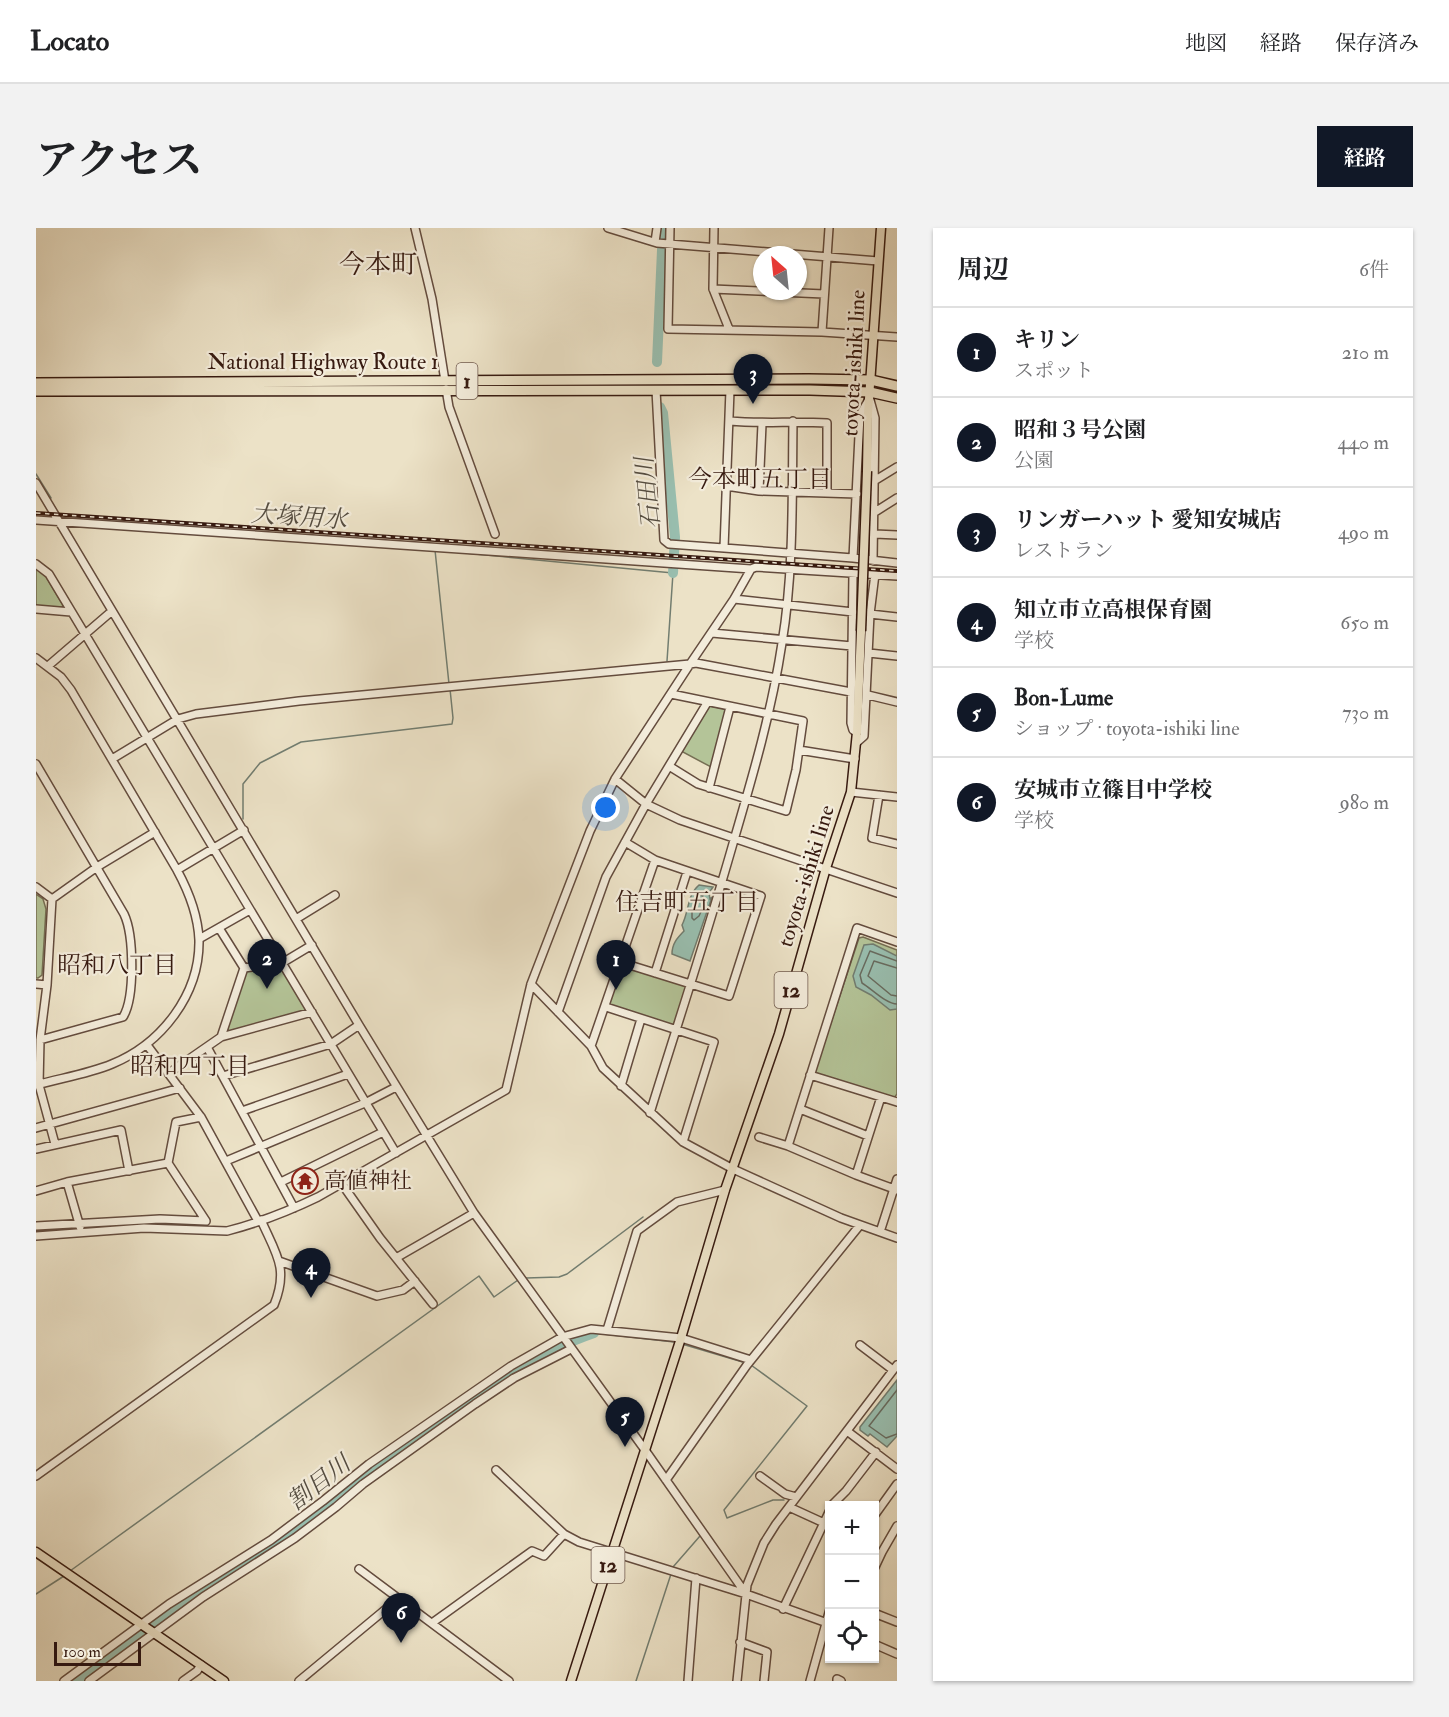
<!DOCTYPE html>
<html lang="ja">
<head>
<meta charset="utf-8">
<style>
	:root { --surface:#fff; --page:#f2f2f2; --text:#202124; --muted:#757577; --line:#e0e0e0; --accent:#111827 }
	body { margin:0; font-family:"IM FELL Double Pica","Noto Serif JP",serif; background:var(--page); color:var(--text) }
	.controls { position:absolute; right:18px; bottom:18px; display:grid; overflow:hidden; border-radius:0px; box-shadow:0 2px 4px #0004 }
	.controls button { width:54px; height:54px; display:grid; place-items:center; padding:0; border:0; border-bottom:2px solid var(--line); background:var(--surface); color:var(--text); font:30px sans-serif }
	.compass { position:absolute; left:717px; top:18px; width:54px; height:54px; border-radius:50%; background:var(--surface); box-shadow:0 2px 4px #0004; rotate:333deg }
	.scale { position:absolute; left:18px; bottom:15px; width:87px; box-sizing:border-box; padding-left:6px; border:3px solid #371a10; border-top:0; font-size:16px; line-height:21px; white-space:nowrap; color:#371a10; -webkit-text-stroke:4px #f3ecdb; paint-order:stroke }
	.you { position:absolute; left:570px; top:580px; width:21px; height:21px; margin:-15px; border:4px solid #fff; border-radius:50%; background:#1a73e8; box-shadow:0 0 0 9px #1a73e833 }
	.badge { display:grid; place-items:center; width:39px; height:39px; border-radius:50%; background:var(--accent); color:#fff; font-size:20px; font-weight:700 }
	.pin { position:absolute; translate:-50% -50px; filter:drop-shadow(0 2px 3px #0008) }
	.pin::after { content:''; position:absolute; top:32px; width:21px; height:18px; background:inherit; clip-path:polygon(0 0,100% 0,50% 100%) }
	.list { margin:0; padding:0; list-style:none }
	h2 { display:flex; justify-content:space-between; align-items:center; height:78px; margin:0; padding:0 24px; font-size:26px }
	h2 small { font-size:20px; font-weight:400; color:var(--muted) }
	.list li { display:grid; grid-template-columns:39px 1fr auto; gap:18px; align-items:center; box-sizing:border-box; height:90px; padding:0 24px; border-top:2px solid var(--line) }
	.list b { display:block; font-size:22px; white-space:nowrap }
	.list p { margin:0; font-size:20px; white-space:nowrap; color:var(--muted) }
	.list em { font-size:20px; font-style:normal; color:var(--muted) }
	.icon { flex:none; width:33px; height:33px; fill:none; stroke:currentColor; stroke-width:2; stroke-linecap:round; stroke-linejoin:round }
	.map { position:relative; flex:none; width:861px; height:1453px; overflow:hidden; border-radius:0px }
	header { display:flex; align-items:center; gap:36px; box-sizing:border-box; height:84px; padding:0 30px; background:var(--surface); border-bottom:2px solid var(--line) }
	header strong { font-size:28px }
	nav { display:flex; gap:33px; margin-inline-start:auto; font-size:21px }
	.intro { display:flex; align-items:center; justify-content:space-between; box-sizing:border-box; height:144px; padding:0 36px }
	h1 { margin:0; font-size:42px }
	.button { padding:15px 27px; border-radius:0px; background:var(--accent); color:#fff; font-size:21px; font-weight:700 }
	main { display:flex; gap:36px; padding:0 36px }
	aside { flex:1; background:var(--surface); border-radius:0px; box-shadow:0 2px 4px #0004 }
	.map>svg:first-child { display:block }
</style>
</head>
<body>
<header>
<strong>Locato</strong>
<nav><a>地図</a><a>経路</a><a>保存済み</a></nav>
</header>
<div class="intro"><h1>アクセス</h1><a class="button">経路</a></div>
<main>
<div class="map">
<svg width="861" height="1453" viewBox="0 0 861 1453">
	<rect width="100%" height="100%" fill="#ece2c7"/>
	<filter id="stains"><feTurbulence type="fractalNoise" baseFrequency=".00333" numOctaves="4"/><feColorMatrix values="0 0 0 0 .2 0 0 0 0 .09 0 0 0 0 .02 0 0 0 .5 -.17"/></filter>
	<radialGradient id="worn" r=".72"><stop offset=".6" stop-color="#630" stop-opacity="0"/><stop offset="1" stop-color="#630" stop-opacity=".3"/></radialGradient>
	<!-- green -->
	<path fill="#b4c498" stroke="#766f54" stroke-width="1.5" d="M0 339 9 347 27 377 25 381 0 378Z
		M674 478 689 481 690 483 675 539 645 523 671 479Z
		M0 666 7 671 10 681 6 747 2 750H0Z
		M827 709 861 722V866L858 870 780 845 779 843 823 710Z
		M586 737 649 758 651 761 639 797 637 798 574 777 573 775Z
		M244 739 270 779 268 783 193 804 190 800 208 744Z"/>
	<!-- water -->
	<path fill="#99bfb0" stroke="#727d70" stroke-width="1.5" d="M663 657 677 659 673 665 674 671 676 669 654 733 636 726C636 716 641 710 648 703L646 697C653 684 651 667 663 657Z
		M837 716 861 728V781L854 782 835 767 820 759 817 748 828 717Z
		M861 1152V1208L851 1219 834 1206 832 1208 824 1202V1199Z"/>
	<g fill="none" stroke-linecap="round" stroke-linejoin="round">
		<!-- shore -->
		<path stroke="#686c60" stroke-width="1.5" d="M663 667 667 668 669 675 663 688 658 692 656 690V683Z
			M861 733 834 723 824 747 826 755C836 761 850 776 861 776
			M861 740 838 733 832 748 855 767 861 768
			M861 1162 833 1198 850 1210 861 1206"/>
		<!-- stream -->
		<path stroke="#727d70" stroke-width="1.5" d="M0 246 15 270
			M399 322 413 456
			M418 324 637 345 631 433
			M207 591V556L224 535 265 514 416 496 417 490 414 461
			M490 1050 523 1049 531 1046 607 989
			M558 1105 638 1114
			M646 1116 710 1135
			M715 1137 771 1178 688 1282 691 1290 737 1272H748
			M637 1339 664 1308
			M34 1343 443 1048 458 1069 482 1052
			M0 1366 28 1348
			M600 1453 635 1346"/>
		<!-- river -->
		<path stroke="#99bfb0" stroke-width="10" d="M621 134 627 0
			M624 179 627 185 639 309 637 345
			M42 1453C88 1420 132 1384 179 1352 210 1332 242 1314 272 1292 297 1274 319 1253 344 1235 412 1187 479 1132 558 1105"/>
		<defs>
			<path id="minor" d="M379 0 396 71 409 153
				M572 0 621 15 842 33
				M634 0 632 101 786 104 861 109
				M678 0 677 61 693 101
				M619 14 621 0
				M677 61 788 66
				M786 104 793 0
				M410 161 413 179 459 306
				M620 162 628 312 633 316 688 320
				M694 162 688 320 817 330 861 335
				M834 172 839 190 837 333
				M694 193C726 196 758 193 791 195V265
				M838 253 861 239
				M0 255 323 797 438 985 609 1222 710 1366
				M690 258 723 263 821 266
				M723 263 726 196
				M839 284 861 270
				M0 292 715 341
				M839 306 861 307
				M817 330 824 187 832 173
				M0 336 13 346 360 925
				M817 345 815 495 817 502 821 504
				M698 371 817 384
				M0 381 35 384
				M834 386 861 389
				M676 405 816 418
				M833 425 861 428
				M0 430 25 449 35 462 141 642C153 664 162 686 163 712 164 767 125 816 76 836 52 846 25 850 0 857
				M12 438 76 383
				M832 467 861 474
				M820 515 828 508 834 386 839 346
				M763 522 819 531
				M76 531 142 491 160 486 263 473 654 436 698 371 715 341 720 339 861 348
				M0 536 88 686C98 707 99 770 87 789L4 812
				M633 538 662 556 750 583 760 542 767 493 635 466
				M579 551 610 576 644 592 861 665
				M673 560 694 479
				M815 564 861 569
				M843 567 836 610 861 616
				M141 642 208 602
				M0 659 16 671
				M16 671 61 639 119 604
				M260 691 299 667
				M163 711 214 682
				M584 734 693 768 725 668 619 632 589 614
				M208 740 246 735 276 717
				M619 745 651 644
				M0 756 11 757 4 812 3 857 19 916
				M495 756 555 818 567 840 647 914 697 941 805 990 861 1010
				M11 757 16 671
				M570 779 678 814 647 914
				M522 784 570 649 610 576 671 475
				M185 809 276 784
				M111 817 165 889 222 993
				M555 818 619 632
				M171 819 258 980
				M133 845 185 809 208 740 183 700
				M774 847 861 874
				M187 848 295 816 323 797
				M585 858 605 791
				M764 881 832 908
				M206 883 312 846
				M614 885C642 794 672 704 698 612 717 547 736 482 746 415 758 344 756 265 757 193
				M0 900 144 860
				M723 909 752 918 820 947 861 962
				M752 918 821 700 861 714
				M0 921 85 902 93 943
				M190 933 329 875 360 859
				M820 947 845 869
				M31 954 44 999
				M245 954 347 904
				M306 956 344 1010 397 1076
				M0 963 31 954 132 935 140 894 165 889
				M0 998 124 991 170 993 132 935
				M844 1004 861 951
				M0 1008 108 1000 191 1003C222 995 253 983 282 969L470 862 495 756 554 603 579 551 654 436 660 435 815 464
				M360 1030 438 985
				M243 1033 341 1068 367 1062 379 1053
				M571 1102 601 1003 641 974 689 962
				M824 1117 857 1142
				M811 1203 861 1241
				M460 1242 528 1306 543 1314 710 1366 794 1396
				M0 1248 238 1077C253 1040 240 1026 225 992
				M724 1248 749 1266 760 1269
				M630 1252 711 1137 824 997
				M795 1278 810 1263 840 1224
				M753 1279 788 1295
				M838 1288 861 1256
				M323 1341 473 1453
				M838 1341 846 1324 861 1298
				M747 1381 794 1282
				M838 1385 861 1394
				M396 1395 496 1323 508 1328 528 1306
				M704 1414 731 1424 728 1453
				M838 1416 861 1426
				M28 1453 133 1376 235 1312 287 1273 333 1236 475 1138 526 1109 555 1101 645 1110 715 1132
				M53 1453 167 1369 259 1310 300 1279 327 1256 439 1176 478 1150 535 1121
				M147 1453 161 1443 165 1437
				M263 1453 362 1371
				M652 1453 660 1350
				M701 1453 711 1357 728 1315 740 1296 861 1137
				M774 1453 794 1381
				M801 1453V1451L805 1453"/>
			<path id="major" d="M831 243 832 185 845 0
				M0 1324 188 1453
				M535 1453 645 1110 689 962 743 806 790 640 815 564 821 504 825 403"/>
			<path id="highway" d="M0 155 773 151 835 152 861 158
				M0 163 774 162 834 164 861 170"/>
		</defs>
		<!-- minor casing -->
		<use href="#minor" stroke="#644c3e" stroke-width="10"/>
		<!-- major casing -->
		<use href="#major" stroke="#371a10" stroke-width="11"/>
		<!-- highway casing -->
		<use href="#highway" stroke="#371a10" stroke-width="12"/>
		<!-- minor -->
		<use href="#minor" stroke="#f3ecdb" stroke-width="7"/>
		<!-- major -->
		<use href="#major" stroke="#ece2c7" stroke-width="8"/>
		<!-- highway -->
		<use href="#highway" stroke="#ece2c7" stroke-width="9"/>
		<defs>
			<path id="rail" d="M0 285 861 343"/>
		</defs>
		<!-- rail casing -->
		<use href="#rail" stroke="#371a10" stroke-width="4"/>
		<!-- rail -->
		<use href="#rail" stroke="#f3ecdb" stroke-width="1.5" stroke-dasharray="4.5" stroke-linecap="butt"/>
		<defs>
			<path id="major-bridge" d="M825 403 831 243"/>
		</defs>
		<!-- major-bridge casing -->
		<use href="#major-bridge" stroke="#371a10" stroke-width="11" stroke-linecap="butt"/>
		<!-- major-bridge -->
		<use href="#major-bridge" stroke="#ece2c7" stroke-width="8"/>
	</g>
	<!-- icons -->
	<defs>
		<symbol id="temple-ring" viewBox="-11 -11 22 22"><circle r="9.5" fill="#f3ecdb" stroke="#8f2418" stroke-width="1.5"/><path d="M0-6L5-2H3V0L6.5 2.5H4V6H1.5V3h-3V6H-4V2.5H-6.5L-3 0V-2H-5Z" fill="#8f2418"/></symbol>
	</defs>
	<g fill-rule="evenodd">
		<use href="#temple-ring" x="254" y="938" width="30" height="30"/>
	</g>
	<g text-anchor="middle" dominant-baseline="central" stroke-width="4.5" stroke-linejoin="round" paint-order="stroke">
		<!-- shield labels -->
		<g fill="#f3ecdb" stroke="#6f594d" stroke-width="1.5">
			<rect x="420.5" y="135" width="21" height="36" rx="4.5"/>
			<rect x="738.5" y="744" width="33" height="36" rx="4.5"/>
			<rect x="555.5" y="1319" width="33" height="36" rx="4.5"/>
		</g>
		<g font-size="21" font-weight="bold" fill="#371a10">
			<text x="431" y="153">1</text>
			<text x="755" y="762">12</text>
			<text x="572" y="1337">12</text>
		</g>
		<!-- street labels -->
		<g font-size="22" fill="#371a10" stroke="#f3ecdb">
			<text x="287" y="134">National Highway Route 1</text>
			<text transform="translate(818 135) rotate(-87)">toyota-ishiki line</text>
			<text transform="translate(770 648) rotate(-73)">toyota-ishiki line</text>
		</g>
		<!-- poi labels -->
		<g font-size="22" fill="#371a10" stroke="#f3ecdb" text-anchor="start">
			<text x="288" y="953">高値神社</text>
		</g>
		<!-- neighbourhood labels -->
		<g font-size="24" fill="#371a10" stroke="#f3ecdb">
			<text x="724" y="251">今本町五丁目</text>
			<text x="651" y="674">住吉町五丁目</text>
			<text x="81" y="737">昭和八丁目</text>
			<text x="154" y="838">昭和四丁目</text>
		</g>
		<!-- water labels -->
		<g font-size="24" font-style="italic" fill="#544c40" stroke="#f3ecdb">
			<text transform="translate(612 265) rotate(-96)">石田川</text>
			<text transform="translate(263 289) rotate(4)">大塚用水</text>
			<text transform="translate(283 1255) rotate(-38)">割目川</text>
		</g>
		<!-- quarter labels -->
		<g font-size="26" fill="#371a10" stroke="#f3ecdb">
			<text x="342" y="37">今本町</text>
		</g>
	</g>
	<rect width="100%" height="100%" filter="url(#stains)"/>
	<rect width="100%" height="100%" fill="url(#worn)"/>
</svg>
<div class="controls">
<button>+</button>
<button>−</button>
<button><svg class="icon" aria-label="locate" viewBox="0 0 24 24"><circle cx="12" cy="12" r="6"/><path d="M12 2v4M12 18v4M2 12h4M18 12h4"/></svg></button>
</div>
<svg class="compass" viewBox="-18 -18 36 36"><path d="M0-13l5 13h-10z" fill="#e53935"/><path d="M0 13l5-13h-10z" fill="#757577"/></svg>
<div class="scale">100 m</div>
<div class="you"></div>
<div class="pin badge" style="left:580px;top:762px">1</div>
<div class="pin badge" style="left:231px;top:761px">2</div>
<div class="pin badge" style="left:717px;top:176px">3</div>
<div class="pin badge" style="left:275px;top:1070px">4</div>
<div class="pin badge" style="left:589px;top:1219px">5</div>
<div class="pin badge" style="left:365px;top:1415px">6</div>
</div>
<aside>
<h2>周辺<small>6件</small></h2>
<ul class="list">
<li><span class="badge">1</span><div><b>キリン</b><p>スポット</p></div><em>210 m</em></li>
<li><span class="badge">2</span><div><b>昭和３号公園</b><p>公園</p></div><em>440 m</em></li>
<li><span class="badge">3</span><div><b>リンガーハット 愛知安城店</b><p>レストラン</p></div><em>490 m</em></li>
<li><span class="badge">4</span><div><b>知立市立高根保育園</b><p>学校</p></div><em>650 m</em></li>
<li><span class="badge">5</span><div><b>Bon-Lume</b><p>ショップ · toyota-ishiki line</p></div><em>730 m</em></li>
<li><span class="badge">6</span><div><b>安城市立篠目中学校</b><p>学校</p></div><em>980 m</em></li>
</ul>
</aside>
</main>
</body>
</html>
